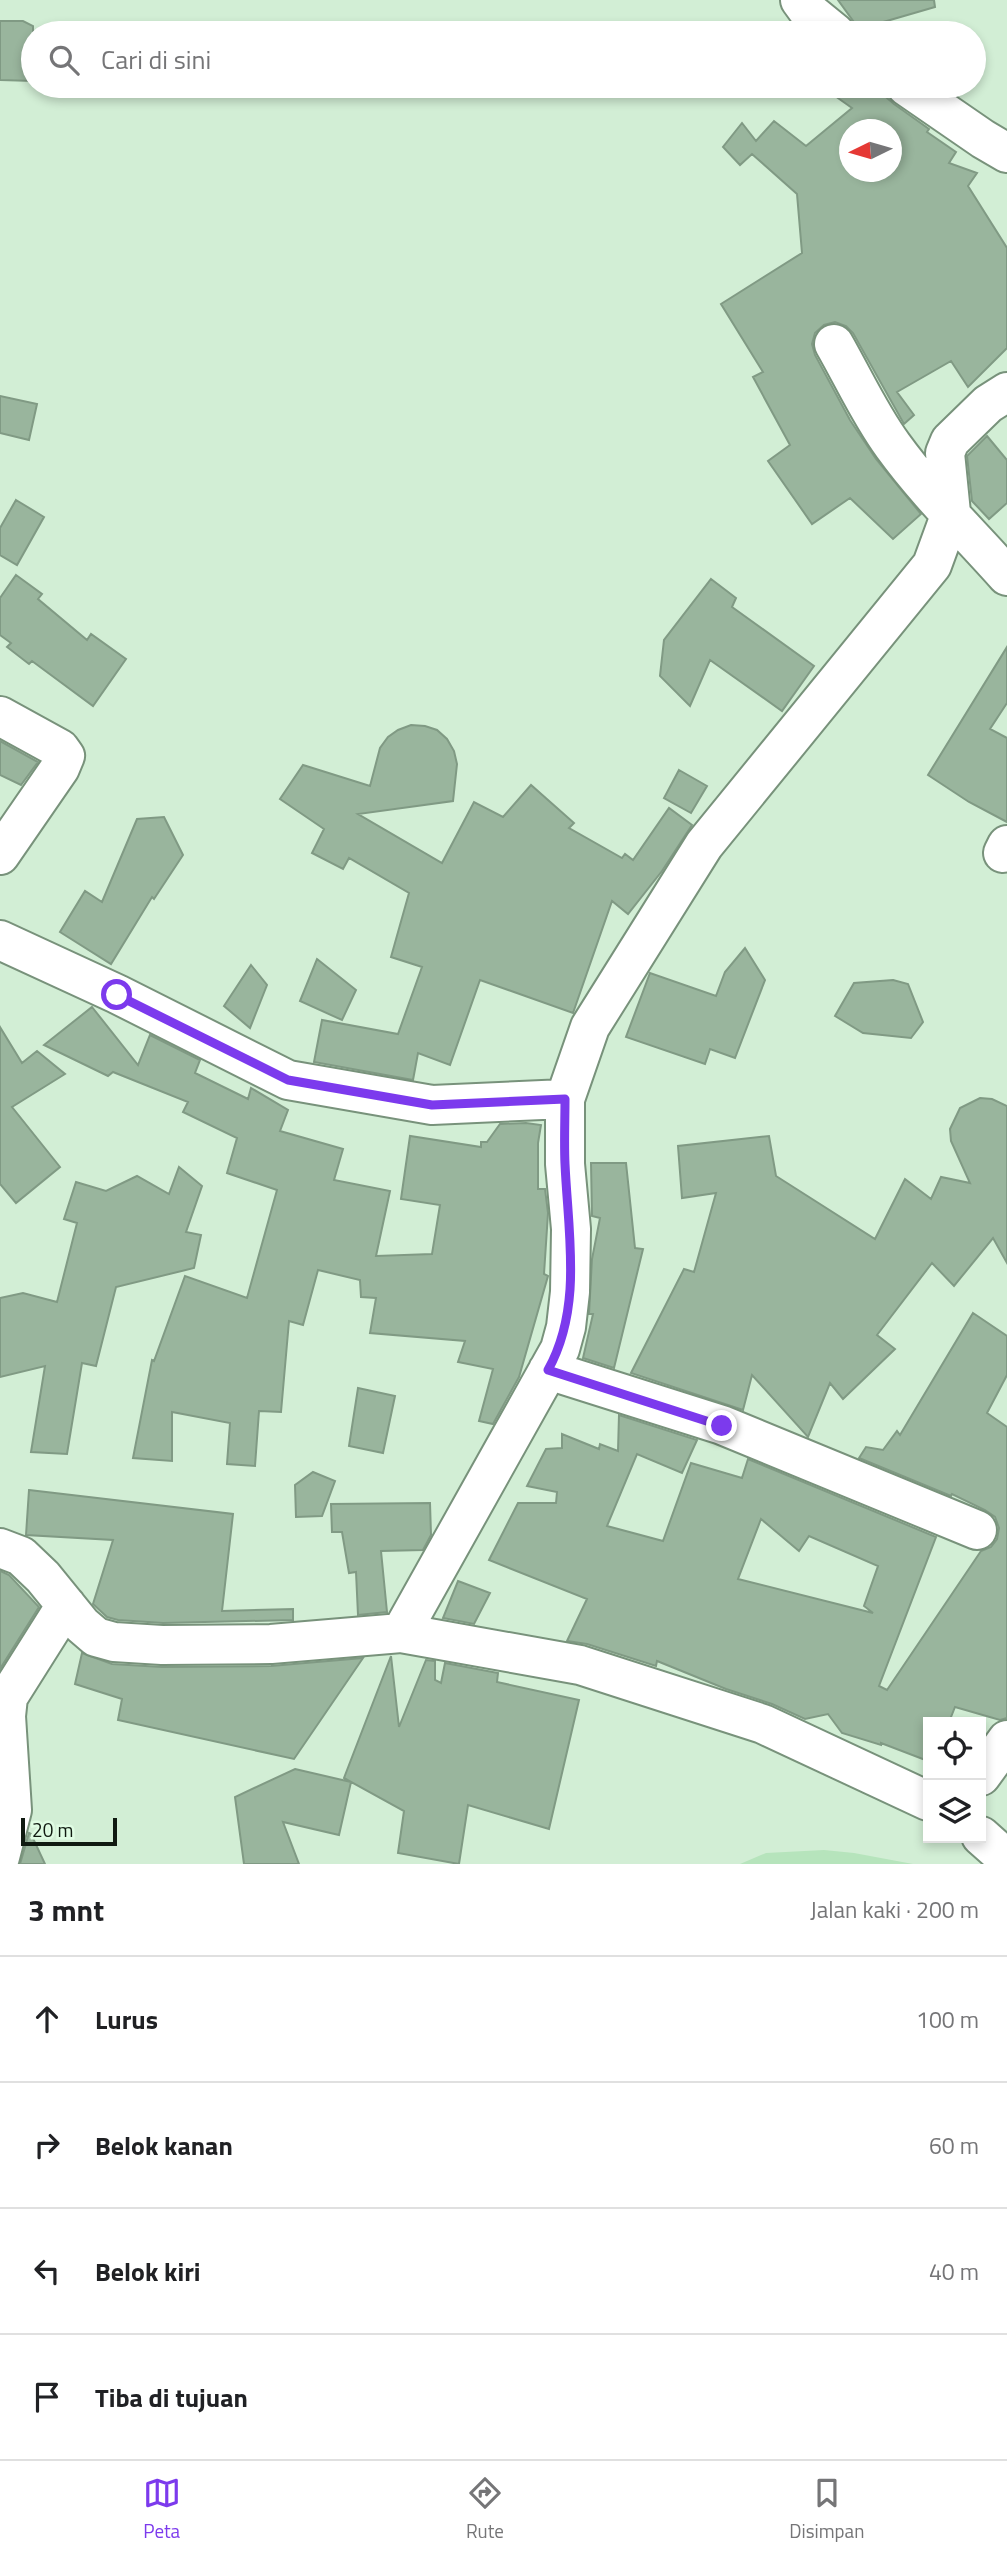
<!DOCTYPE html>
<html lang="id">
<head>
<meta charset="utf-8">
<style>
	:root { --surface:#fff; --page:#f2f2f2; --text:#202124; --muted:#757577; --line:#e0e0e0; --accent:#7c3aed }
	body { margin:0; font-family:"Titillium Web",sans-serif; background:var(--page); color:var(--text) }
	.controls { position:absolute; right:21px; bottom:21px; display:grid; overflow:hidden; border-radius:0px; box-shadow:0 4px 10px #0003 }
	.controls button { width:63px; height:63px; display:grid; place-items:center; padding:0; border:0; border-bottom:2px solid var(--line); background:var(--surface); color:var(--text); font:35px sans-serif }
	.compass { position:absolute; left:839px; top:119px; width:63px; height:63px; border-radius:50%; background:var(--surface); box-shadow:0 4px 10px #0003; rotate:265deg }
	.scale { position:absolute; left:21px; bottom:18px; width:96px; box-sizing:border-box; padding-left:7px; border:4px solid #101a11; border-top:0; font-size:19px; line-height:24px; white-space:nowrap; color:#101a11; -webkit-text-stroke:5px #dffce3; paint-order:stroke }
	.stop { position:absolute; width:21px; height:21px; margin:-16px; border:5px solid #7c3aed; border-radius:50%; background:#fff }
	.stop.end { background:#7c3aed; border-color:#fff; box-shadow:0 2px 7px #0008 }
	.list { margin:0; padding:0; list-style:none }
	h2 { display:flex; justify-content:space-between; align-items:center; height:91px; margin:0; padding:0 28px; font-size:30px }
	h2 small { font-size:23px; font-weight:400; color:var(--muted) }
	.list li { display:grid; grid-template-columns:46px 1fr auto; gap:21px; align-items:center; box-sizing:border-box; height:126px; padding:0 28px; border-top:2px solid var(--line) }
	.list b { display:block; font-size:26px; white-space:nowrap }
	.list em { font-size:23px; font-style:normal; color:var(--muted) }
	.icon { flex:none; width:38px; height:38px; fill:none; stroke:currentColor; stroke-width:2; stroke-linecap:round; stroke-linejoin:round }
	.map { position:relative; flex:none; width:1007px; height:1864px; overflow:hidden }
	.search { position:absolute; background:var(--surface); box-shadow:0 4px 10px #0003; left:21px; right:21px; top:21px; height:77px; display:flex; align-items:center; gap:18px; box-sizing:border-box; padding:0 24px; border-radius:38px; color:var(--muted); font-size:26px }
	.sheet { height:595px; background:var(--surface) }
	nav { display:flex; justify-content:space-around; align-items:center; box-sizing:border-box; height:98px; border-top:2px solid var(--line); background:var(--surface); font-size:19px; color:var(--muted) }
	nav a { display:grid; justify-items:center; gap:4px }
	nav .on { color:var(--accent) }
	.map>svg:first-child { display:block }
</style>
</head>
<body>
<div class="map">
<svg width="1007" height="1864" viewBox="0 0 1007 1864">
	<rect width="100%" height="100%" fill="#d2eed5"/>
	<!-- green -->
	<path fill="#b6e4bc" d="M824 1850 854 1853 913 1864H740L766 1853Z"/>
	<!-- building -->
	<path fill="#99b59d" stroke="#809a84" stroke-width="2" fill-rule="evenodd" d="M838 0H934L935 7 859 29Z
		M0 21H23L33 26V81L0 80Z
		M821 86H873L894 104 929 129 927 132 956 152 949 163 977 173 968 186 1007 248V348L968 387 951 361 897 392 914 415 904 424 853 333 846 326 835 322 824 325 815 333 812 344 815 355 850 420 876 459 921 514 893 539 850 498 812 524 768 461 790 445 753 377 763 372 721 304 802 253 797 194 752 154 740 165 723 147 742 123 756 141 774 121 806 146 852 108ZM850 130H892V172H850Z
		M0 396 37 404 29 440 0 433Z
		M987 436 1007 460V503L989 519 972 501 967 456Z
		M16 500 44 517 17 565 0 555V528Z
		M16 575 42 594 38 599 87 640 91 634 126 659 93 706 32 661 29 664 7 647 11 643 0 635V598Z
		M711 579 736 598 732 607 814 666 782 711 710 660 690 706 660 676 664 640Z
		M1007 647V703L990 729 1007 738V822L969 802 928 775Z
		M411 725 425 726 437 730 447 739 454 751 457 764 453 801 358 814 442 863 474 802 503 817 531 785 574 823 569 828 622 858 625 854 633 860 669 808 692 825 662 871 628 914 612 901 573 1013 480 980 450 1065 418 1053 413 1080 314 1062 322 1020 398 1034 422 967 391 957 409 893 349 858 343 869 312 853 324 829 280 799 303 765 370 786 380 748 388 737 398 730Z
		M0 741 38 762 21 785 0 775Z
		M679 770 707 786 691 813 664 798Z
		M164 817 183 855 154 899 152 897 111 964 60 932 85 891 102 902 137 819Z
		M745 948 765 980 735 1058 710 1049 705 1064 626 1037 650 973 716 996 725 972Z
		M317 959 356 990 342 1020 300 1001Z
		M251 965 267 985 250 1028 224 1006Z
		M893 980 908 984 923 1022 911 1038 863 1033 835 1016 854 983Z
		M92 1007 138 1065 150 1035 200 1060 195 1073 248 1099 251 1088 288 1110 280 1131 343 1149 334 1180 390 1191 376 1256 432 1254 440 1205 401 1199 410 1136 481 1147V1142H487L500 1124 526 1123 541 1125 538 1143V1189H545L548 1213 544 1274 548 1276 519 1377 493 1424 479 1421 493 1369 458 1362 465 1341 370 1333 376 1298 361 1297 360 1280 318 1270 303 1325 289 1321 281 1412 259 1411 255 1466 227 1464 230 1423 172 1412V1461L133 1458 152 1360 154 1361 185 1276 247 1298 277 1190 227 1173 237 1138 183 1112 188 1102 113 1072 108 1076 44 1045Z
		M0 1027 22 1063 37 1051 65 1074 12 1107 60 1167 16 1203 0 1184Z
		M980 1098 992 1099 1007 1106V1263L993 1238 954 1286 932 1263 877 1335 895 1349 843 1399 830 1383 808 1437 752 1375 743 1410 631 1373 684 1269 694 1272 716 1193 682 1198 678 1146 769 1136 776 1176 875 1239 905 1179 931 1199 941 1177 970 1183 951 1141 950 1129 960 1108Z
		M591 1163H626L635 1248 643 1249 614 1368 583 1358 593 1314H589L592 1259 600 1218 592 1216Z
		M179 1167 202 1186 186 1232 201 1235 194 1268 116 1287 96 1366 82 1363 67 1454 31 1452 45 1366 0 1377V1298L23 1293 57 1302 77 1223 64 1219 76 1182 106 1191 137 1176 169 1194Z
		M973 1313 1007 1336V1375L987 1413 1007 1427V1718L1000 1720 955 1707 949 1722H928V1761L881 1743V1745L842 1733 828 1714 805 1719 772 1704 726 1689 657 1661 656 1666 587 1644 567 1641 587 1599 489 1560 518 1503H556L557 1492 527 1486 546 1449 562 1448V1434L599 1449 600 1444 618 1451 619 1415 697 1440 682 1473 637 1454 607 1526 663 1541 691 1463 742 1478 748 1459 936 1537 879 1686 887 1690 981 1551 991 1547 997 1539 999 1528 995 1517 985 1510 952 1494 951 1496 859 1458 866 1447 883 1450 897 1431 900 1435ZM761 1519 799 1551 809 1536 878 1566 864 1606 873 1613 738 1579Z
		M358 1388 395 1396 383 1453 349 1446Z
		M313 1472 335 1481 322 1516 296 1517 295 1485Z
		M29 1490 233 1514 222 1611 293 1609V1620L163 1623 118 1620 107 1617 93 1604 113 1540 26 1535Z
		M430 1503 431 1535 423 1550 381 1551 387 1612 358 1615 356 1572 349 1573 342 1532H332L331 1504Z
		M0 1571 9 1575 39 1607 0 1669Z
		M458 1581 490 1593 474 1624 443 1618Z
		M82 1653 112 1664 162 1667 271 1666 363 1658 294 1759 118 1720 122 1699 75 1684Z
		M391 1656 399 1727 426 1660 435 1661V1680L441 1683 445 1663 498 1673 497 1682 579 1700 549 1829 468 1805 459 1864 398 1853 404 1811 344 1778Z
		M295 1769 351 1782 339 1835 283 1822 299 1864H244L235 1797Z
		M29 1833 31 1834 45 1864H20Z"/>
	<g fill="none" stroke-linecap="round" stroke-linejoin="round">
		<defs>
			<path id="minor" d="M800 0 808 11 835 33
				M906 86 983 139 1007 153
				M834 344C853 377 870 415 893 446 927 493 969 533 1007 576
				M0 716 60 749 65 756 60 768 0 855
				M1003 853 1007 845
				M0 940 117 994 288 1080 432 1105 565 1099
				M548 1370 722 1425 977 1530
				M0 1548 21 1556 43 1577 82 1625 96 1637 114 1642 162 1645 271 1644 401 1633 580 1665 763 1724 928 1801
				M401 1633 560 1349 566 1327 570 1292 571 1229 565 1164V1099L590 1027 704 845 932 565 951 513 945 453 950 441 988 404 1007 392
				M981 1776 1007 1740
				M981 1836 1007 1859
				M0 1857 12 1810 6 1716 8 1697 66 1605"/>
		</defs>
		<!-- minor casing -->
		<use href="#minor" stroke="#78927b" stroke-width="42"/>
		<!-- minor -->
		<use href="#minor" stroke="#fff" stroke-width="38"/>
	</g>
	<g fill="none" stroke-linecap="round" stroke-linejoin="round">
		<!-- route -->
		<path stroke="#7c3aed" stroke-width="9" d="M117 995 288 1080 432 1105 565 1099C565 1121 564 1143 565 1164 568 1233 583 1307 548 1370L722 1426"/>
	</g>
</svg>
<div class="controls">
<button><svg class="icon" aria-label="locate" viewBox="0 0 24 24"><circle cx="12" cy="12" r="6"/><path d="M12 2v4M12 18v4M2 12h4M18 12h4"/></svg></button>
<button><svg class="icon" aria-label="layers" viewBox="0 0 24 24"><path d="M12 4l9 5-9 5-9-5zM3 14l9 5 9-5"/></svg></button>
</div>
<svg class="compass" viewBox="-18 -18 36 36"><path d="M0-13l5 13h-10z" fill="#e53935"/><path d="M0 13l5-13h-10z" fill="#757577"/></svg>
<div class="scale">20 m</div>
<div class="stop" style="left:117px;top:995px"></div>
<div class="stop end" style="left:722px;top:1426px"></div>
<div class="search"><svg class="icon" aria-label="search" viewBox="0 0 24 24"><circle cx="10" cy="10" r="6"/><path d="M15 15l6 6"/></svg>Cari di sini</div>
</div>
<section class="sheet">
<h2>3 mnt<small>Jalan kaki · 200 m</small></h2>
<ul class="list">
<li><svg class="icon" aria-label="ahead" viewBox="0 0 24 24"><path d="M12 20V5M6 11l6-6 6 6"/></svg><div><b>Lurus</b></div><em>100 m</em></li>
<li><svg class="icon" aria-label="right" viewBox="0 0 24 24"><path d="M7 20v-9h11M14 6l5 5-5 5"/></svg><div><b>Belok kanan</b></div><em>60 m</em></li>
<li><svg class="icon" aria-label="left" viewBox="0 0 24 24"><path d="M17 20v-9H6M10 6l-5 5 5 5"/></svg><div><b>Belok kiri</b></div><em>40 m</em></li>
<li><svg class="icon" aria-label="arrive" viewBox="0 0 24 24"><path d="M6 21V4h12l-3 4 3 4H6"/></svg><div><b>Tiba di tujuan</b></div></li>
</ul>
</section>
<nav>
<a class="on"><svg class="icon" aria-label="map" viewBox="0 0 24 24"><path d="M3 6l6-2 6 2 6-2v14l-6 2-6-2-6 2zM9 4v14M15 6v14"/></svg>Peta</a>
<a><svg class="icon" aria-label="directions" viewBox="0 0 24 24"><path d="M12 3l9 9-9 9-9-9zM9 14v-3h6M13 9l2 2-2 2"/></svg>Rute</a>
<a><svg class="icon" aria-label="saved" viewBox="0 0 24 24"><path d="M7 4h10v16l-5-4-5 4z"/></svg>Disimpan</a>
</nav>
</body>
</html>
